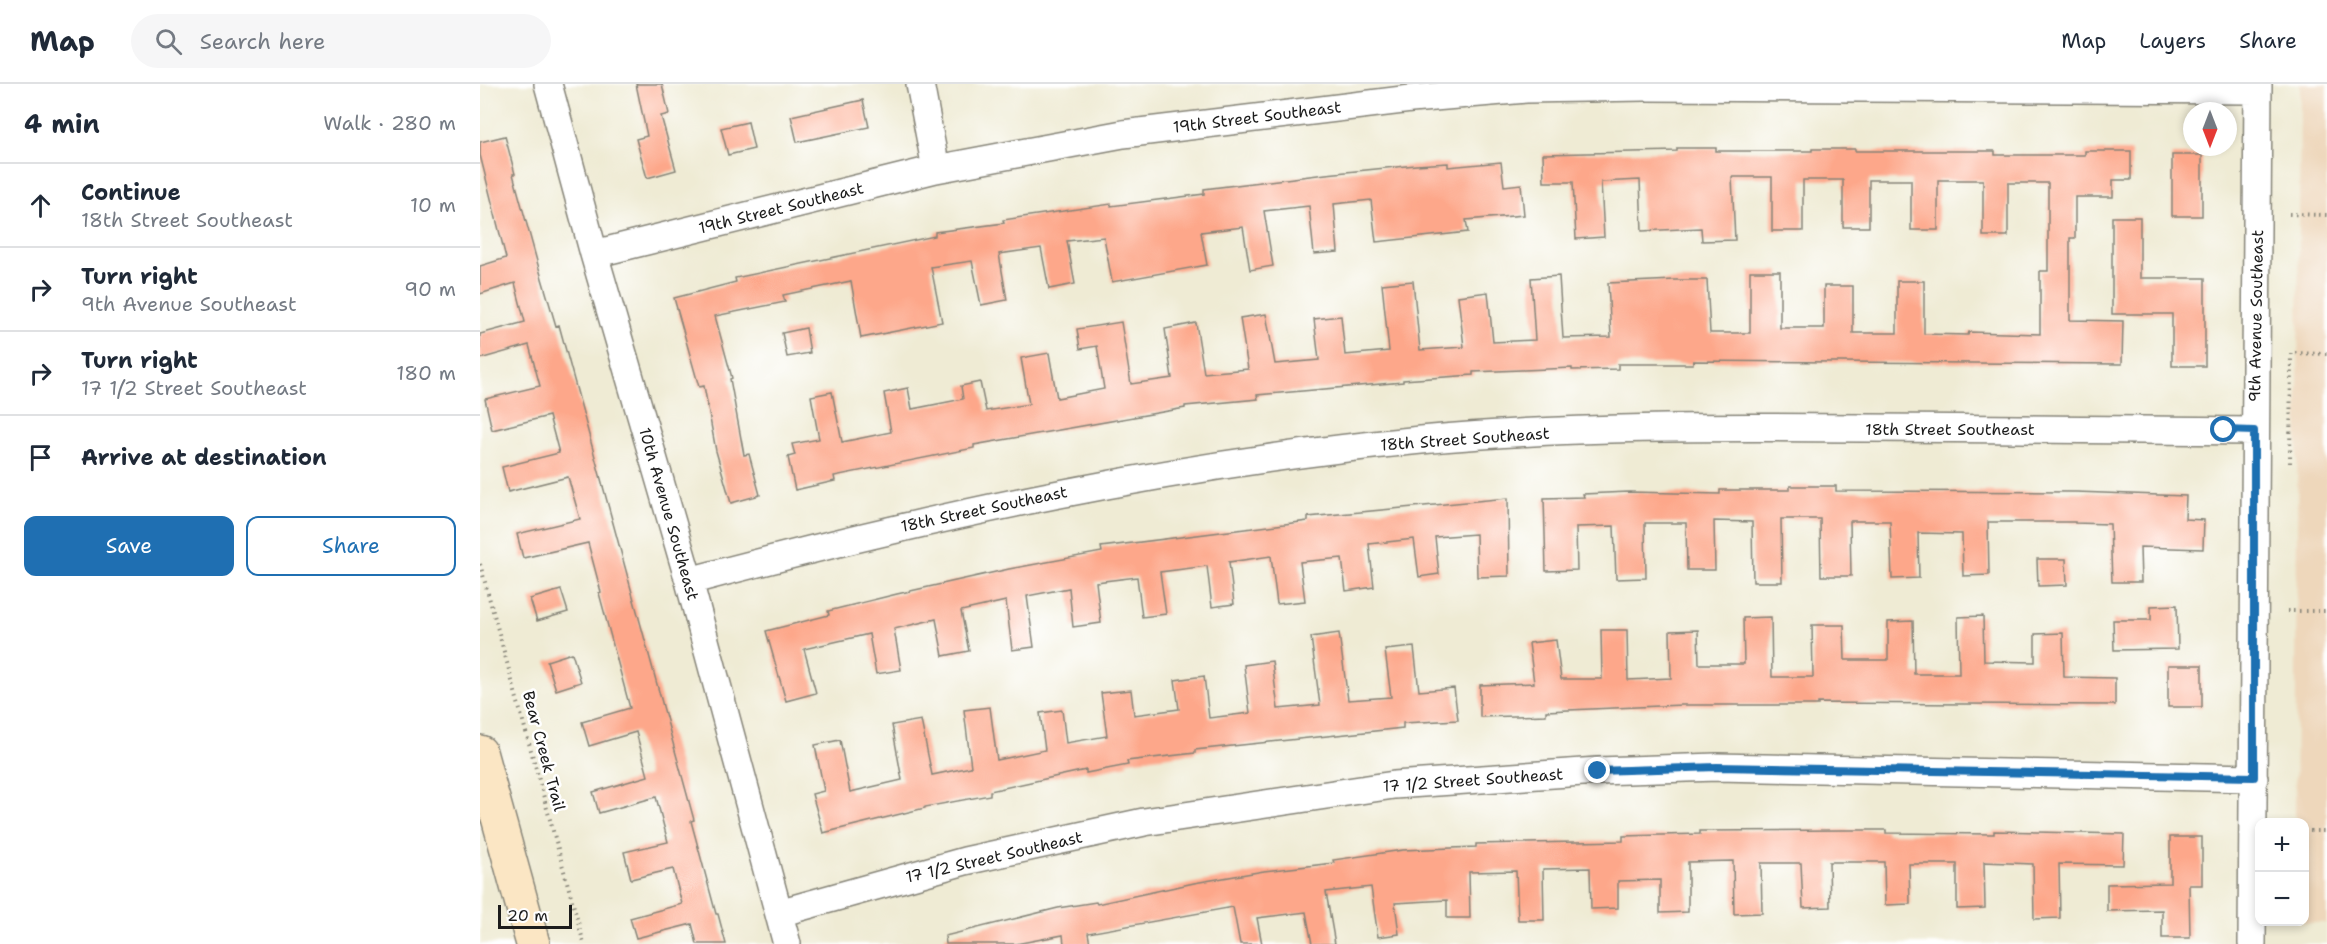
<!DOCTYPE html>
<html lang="en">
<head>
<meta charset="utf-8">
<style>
	:root { --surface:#fff; --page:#f6f6f7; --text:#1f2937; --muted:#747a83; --line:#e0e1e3; --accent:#1f6fb2 }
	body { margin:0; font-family:"Shantell Sans",sans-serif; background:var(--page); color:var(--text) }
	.controls { position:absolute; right:18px; bottom:18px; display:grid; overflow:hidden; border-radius:12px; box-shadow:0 3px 9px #0003 }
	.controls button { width:54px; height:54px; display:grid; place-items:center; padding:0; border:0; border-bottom:2px solid var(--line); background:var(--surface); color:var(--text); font:30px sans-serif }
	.compass { position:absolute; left:1703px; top:18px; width:54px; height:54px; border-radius:50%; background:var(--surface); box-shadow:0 3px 9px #0003; rotate:180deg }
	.scale { position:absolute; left:18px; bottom:15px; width:74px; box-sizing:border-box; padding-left:6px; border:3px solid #1c1c1c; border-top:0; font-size:16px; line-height:21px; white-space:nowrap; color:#1c1c1c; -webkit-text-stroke:4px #fff; paint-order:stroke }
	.stop { position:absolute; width:18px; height:18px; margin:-14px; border:4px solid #1f6fb2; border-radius:50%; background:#fff }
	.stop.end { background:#1f6fb2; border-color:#fff; box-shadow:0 2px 6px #0008 }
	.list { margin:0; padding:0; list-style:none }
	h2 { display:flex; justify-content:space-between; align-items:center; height:78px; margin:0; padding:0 24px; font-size:26px }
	h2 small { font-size:20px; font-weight:400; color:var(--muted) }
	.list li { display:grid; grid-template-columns:39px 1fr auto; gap:18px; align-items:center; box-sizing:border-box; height:84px; padding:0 24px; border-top:2px solid var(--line) }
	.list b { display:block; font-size:22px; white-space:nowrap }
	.list p { margin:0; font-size:20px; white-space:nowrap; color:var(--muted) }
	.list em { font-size:20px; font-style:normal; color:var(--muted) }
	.actions { display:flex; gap:12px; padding:18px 24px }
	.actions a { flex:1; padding:14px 0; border:2px solid var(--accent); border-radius:12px; text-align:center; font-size:21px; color:var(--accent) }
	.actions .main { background:var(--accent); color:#fff }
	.icon { flex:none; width:33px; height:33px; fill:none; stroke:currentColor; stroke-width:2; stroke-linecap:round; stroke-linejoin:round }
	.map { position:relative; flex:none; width:1847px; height:860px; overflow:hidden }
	header { display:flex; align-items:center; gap:36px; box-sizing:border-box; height:84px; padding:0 30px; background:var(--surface); border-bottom:2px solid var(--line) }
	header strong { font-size:28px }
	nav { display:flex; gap:33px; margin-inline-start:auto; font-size:21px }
	.search { width:420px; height:54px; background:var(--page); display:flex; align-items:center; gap:15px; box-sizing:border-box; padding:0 21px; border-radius:33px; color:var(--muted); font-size:22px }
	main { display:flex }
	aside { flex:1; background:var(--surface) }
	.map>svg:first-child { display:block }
</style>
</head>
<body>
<header>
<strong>Map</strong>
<div class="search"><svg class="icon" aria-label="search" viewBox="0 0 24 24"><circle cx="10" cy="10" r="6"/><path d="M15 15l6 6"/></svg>Search here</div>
<nav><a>Map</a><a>Layers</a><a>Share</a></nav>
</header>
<main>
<aside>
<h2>4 min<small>Walk · 280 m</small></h2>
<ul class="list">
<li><svg class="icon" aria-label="ahead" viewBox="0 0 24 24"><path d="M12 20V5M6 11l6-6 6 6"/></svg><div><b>Continue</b><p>18th Street Southeast</p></div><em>10 m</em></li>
<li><svg class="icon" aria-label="right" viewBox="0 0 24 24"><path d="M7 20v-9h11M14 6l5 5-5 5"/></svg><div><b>Turn right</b><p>9th Avenue Southeast</p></div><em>90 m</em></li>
<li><svg class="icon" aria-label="right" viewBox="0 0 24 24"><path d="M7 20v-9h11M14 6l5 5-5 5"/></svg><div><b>Turn right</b><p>17 1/2 Street Southeast</p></div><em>180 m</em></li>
<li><svg class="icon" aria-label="arrive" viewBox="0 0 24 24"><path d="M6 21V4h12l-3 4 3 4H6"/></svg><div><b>Arrive at destination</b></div></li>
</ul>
<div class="actions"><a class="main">Save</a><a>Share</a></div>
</aside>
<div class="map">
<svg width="1847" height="860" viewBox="0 0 1847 860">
	<rect width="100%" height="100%" fill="#fff"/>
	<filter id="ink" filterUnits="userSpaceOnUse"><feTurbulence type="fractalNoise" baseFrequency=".0167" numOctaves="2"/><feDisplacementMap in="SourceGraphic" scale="12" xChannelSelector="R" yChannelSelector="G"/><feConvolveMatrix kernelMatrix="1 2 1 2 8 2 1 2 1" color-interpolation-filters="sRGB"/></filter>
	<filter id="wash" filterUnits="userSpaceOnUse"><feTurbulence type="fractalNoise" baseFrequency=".008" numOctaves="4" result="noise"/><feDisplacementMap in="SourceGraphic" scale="24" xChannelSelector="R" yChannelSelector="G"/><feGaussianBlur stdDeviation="1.35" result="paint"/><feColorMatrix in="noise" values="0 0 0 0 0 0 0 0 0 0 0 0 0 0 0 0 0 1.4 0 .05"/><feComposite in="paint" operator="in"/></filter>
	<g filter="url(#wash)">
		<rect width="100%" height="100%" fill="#efebd4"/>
		<!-- built -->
		<path fill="#eed7bb" d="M1820 0H1847V839H1815L1824 838V738H1815Z"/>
		<g id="blocks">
			<!-- building -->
			<path fill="#fda78a" d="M156 0H182L189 30 181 32 196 86 167 94 156 55 167 52Z
				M383 16 389 43 317 58 311 32Z
				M268 38 274 65 248 71 241 44Z
				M25 52 35 90H33L58 181 76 242 79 241 214 736 211 737 236 830H238L246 860H217L212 840 156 854 150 834 202 820 193 785 151 795 144 768 188 758 176 713 119 729 113 708 168 692 156 648 109 662 102 638 150 624 119 509 121 508 108 459 43 474 37 450 100 435 88 393 28 408 22 383 79 369 69 332 12 346 5 315 60 302 49 261 0 275V250L45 238 35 199 0 210V182L26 174 0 71V58Z
				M1197 64H1236V67H1332V65H1375V67H1515V71H1605V67H1651V96H1633V113H1595V154H1590V236L1643 237 1642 280 1213 277V280H1138V285L1092 286V284L993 288V291L923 296V298L777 311 778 315 705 322V324L494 361V364L354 392 355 397 315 406 308 373 315 371 312 360 339 355 331 312 352 308 362 358 411 348 404 309 428 304 432 325 483 315 481 302 500 298 506 327 549 320 541 274 569 269 577 314 624 305 617 262 600 265 597 245 641 238 651 300 692 294 685 245 716 239 724 289 768 285 760 234 786 230 795 280 839 276 834 235 861 232 865 271 909 267 902 200 933 197 940 266 984 263 978 212 1008 208 1013 258 1055 256 1051 194 1079 192 1083 254 1131 253 1128 199 1195 196H1227L1230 249H1270V187H1300V244H1344V202H1373V249H1417V197H1444V250L1488 251 1489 248 1560 250V187H1568V99H1528V152H1503V96H1458V146H1431V96H1389V143H1363V96H1323V147H1292V93H1252L1255 156 1222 157 1221 144 1162 147 1160 96 1121 98 1124 153 1096 155 1093 98H1064L1063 70 1197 67Z
				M1692 71H1722V132H1692Z
				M1021 78 1024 102 1041 100 1044 131 986 136 988 148 896 158 891 116 854 120 858 168 834 170 829 122 784 127 793 182 770 186 763 143 721 148 727 181 632 198 624 153 587 157 595 200 569 205 561 164 519 170 527 216 501 221 492 177 451 183 462 238 381 254 371 197 303 211 305 218 235 232 252 294 250 295 264 371 269 370 280 411 251 419 236 367 224 302 219 303 194 214 256 198 255 194 455 152V148L524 139 523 136 631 120V122L724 110V105L846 90 936 81 968 79V83Z
				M1632 133H1660V194H1725V282H1692V230H1632Z
				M326 244 330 269 307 273 302 249Z
				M1310 402H1356V407L1596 408 1706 412 1705 435 1724 436 1723 465 1660 463 1661 498H1632L1630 440 1595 439V438H1508L1509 491 1483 492 1482 450 1438 449 1439 494 1412 495 1410 437H1370L1371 492H1341L1340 435H1301L1302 498H1273L1272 438 1234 437 1235 486H1207L1206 439H1165L1166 494 1136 495 1134 442 1096 443 1097 486 1066 487 1064 414 1104 413 1103 410 1149 408 1240 410V406H1310Z
				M1028 414 1029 492 997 493 996 450 955 453 959 490 939 493 934 455 889 460 894 503 866 507 862 474 820 478 825 517 797 520 791 472 749 478 754 520 732 523 727 482 680 488 686 530 662 533 657 493 616 498 621 539 593 543 589 504 547 512 554 563 532 566 526 517 481 527 489 567 463 572 456 535 414 545 421 586 396 590 389 550 324 565 336 609 306 617 286 547 349 531 348 527 417 510 529 485 622 468 621 463 828 437V433Z
				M1557 475H1586L1587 501 1558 502Z
				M81 506 88 528 57 537 50 515Z
				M1697 521 1698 565 1634 566 1633 536H1671V522Z
				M1503 532 1504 577 1555 578V550L1583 549 1584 593 1635 594V621L1338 619V621H1202L1066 627V631L1000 633V601L1054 599 1049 559 1076 556 1081 595H1122L1121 546H1147L1148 596 1191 594 1190 547 1218 546 1219 580H1264L1263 534 1291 533 1292 593H1333L1332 541H1364L1365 576H1408V538L1433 537 1434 590H1479L1478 533Z
				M859 549 868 616 911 613 905 566 934 563 939 607 974 604 978 636 923 639V644L715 666V669L647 677 648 681 606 689V686L510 707V711L445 723V724L343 749 332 710 344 707 335 661 360 656 370 708 422 696 412 641 441 636 452 691 491 683 484 626 510 623 517 676 565 666 560 629 582 626 586 659 627 652 621 609 651 606 654 631 699 625 695 596 724 592 729 634 770 629 764 581 792 577 798 625 840 621 831 553Z
				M92 569 101 598 76 606 67 577Z
				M1688 581H1722V623H1688Z
				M1363 746H1406V749L1514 750V747L1644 750 1643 781 1579 780 1580 834 1554 835 1553 780 1504 778 1505 824 1477 825V780H1429L1430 820 1405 821 1404 778H1349L1350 823 1323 824 1321 779H1281L1282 829 1254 830 1253 777 1208 778V828L1180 829V796L1138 797V824L1111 825 1110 784 1063 785 1064 836H1038L1036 787 989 788 990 834H967V816L915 819 919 850 898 853 891 803 846 808 855 860H832L826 828 777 834 782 860H760L753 823 608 849 610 860H584L583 851 536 860H466L465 852 578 824 616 818 617 820 714 799 784 787 854 779 853 776 923 766 996 763V760L1143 757V752L1220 750V747Z
				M1690 753H1722V801H1709L1710 854H1682V826L1627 827V800L1690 799Z"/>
		</g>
	</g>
	<g filter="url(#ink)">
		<use href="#blocks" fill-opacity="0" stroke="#868478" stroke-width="1.5"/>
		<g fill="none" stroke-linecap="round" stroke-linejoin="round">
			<defs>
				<path id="minor" d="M68 0 114 170 209 497 307 860
					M440 0 456 85
					M114 170 456 85 643 50 931 15 1046 5 1165 3 1778 6
					M209 497C449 433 692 380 941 356 1088 342 1237 343 1385 344 1515 345 1645 345 1775 347
					M299 829 485 777 664 738 914 701 1118 687 1237 683 1774 694
					M1772 860 1778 0"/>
				<path id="secondary" d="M0 668 53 860"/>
			</defs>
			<!-- minor casing -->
			<use href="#minor" stroke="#868478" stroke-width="30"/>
			<!-- secondary casing -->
			<use href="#secondary" stroke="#868478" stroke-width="36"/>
			<!-- path -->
			<path stroke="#868478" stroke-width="4" stroke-dasharray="1.5 4.5" stroke-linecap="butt" d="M1809 130 1847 131
				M1810 379 1811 269 1847 270
				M0 480 104 860
				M1807 527H1847
				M1824 747H1847"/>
			<!-- minor -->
			<use href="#minor" stroke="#fff" stroke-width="27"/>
			<!-- secondary -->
			<use href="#secondary" stroke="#fbe6c4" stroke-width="33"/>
		</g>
	</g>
	<g fill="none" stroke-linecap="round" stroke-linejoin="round" filter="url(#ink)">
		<!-- route -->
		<path stroke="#1f6fb2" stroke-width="8" d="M1118 687 1237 683 1774 693V347L1744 346"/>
	</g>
	<g text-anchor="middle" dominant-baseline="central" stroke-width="5" stroke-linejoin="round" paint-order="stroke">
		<!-- street labels -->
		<g font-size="16" fill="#1c1c1c" stroke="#fff">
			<text transform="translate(777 33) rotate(-7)">19th Street Southeast</text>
			<text transform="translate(301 124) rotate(-14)">19th Street Southeast</text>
			<text transform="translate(1776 232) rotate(-89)">9th Avenue Southeast</text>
			<text x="1470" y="345">18th Street Southeast</text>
			<text transform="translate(985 355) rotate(-4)">18th Street Southeast</text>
			<text transform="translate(504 425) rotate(-12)">18th Street Southeast</text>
			<text transform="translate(189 430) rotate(74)">10th Avenue Southeast</text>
			<text transform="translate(64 667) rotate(75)">Bear Creek Trail</text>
			<text transform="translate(993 696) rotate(-4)">17 1/2 Street Southeast</text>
			<text transform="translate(514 773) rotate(-13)">17 1/2 Street Southeast</text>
		</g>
	</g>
</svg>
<div class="controls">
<button>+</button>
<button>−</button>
</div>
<svg class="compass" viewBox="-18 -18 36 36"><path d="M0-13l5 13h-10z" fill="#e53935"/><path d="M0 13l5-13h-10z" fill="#747a83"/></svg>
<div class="scale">20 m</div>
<div class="stop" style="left:1744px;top:346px"></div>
<div class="stop end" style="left:1118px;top:687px"></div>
</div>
</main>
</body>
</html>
